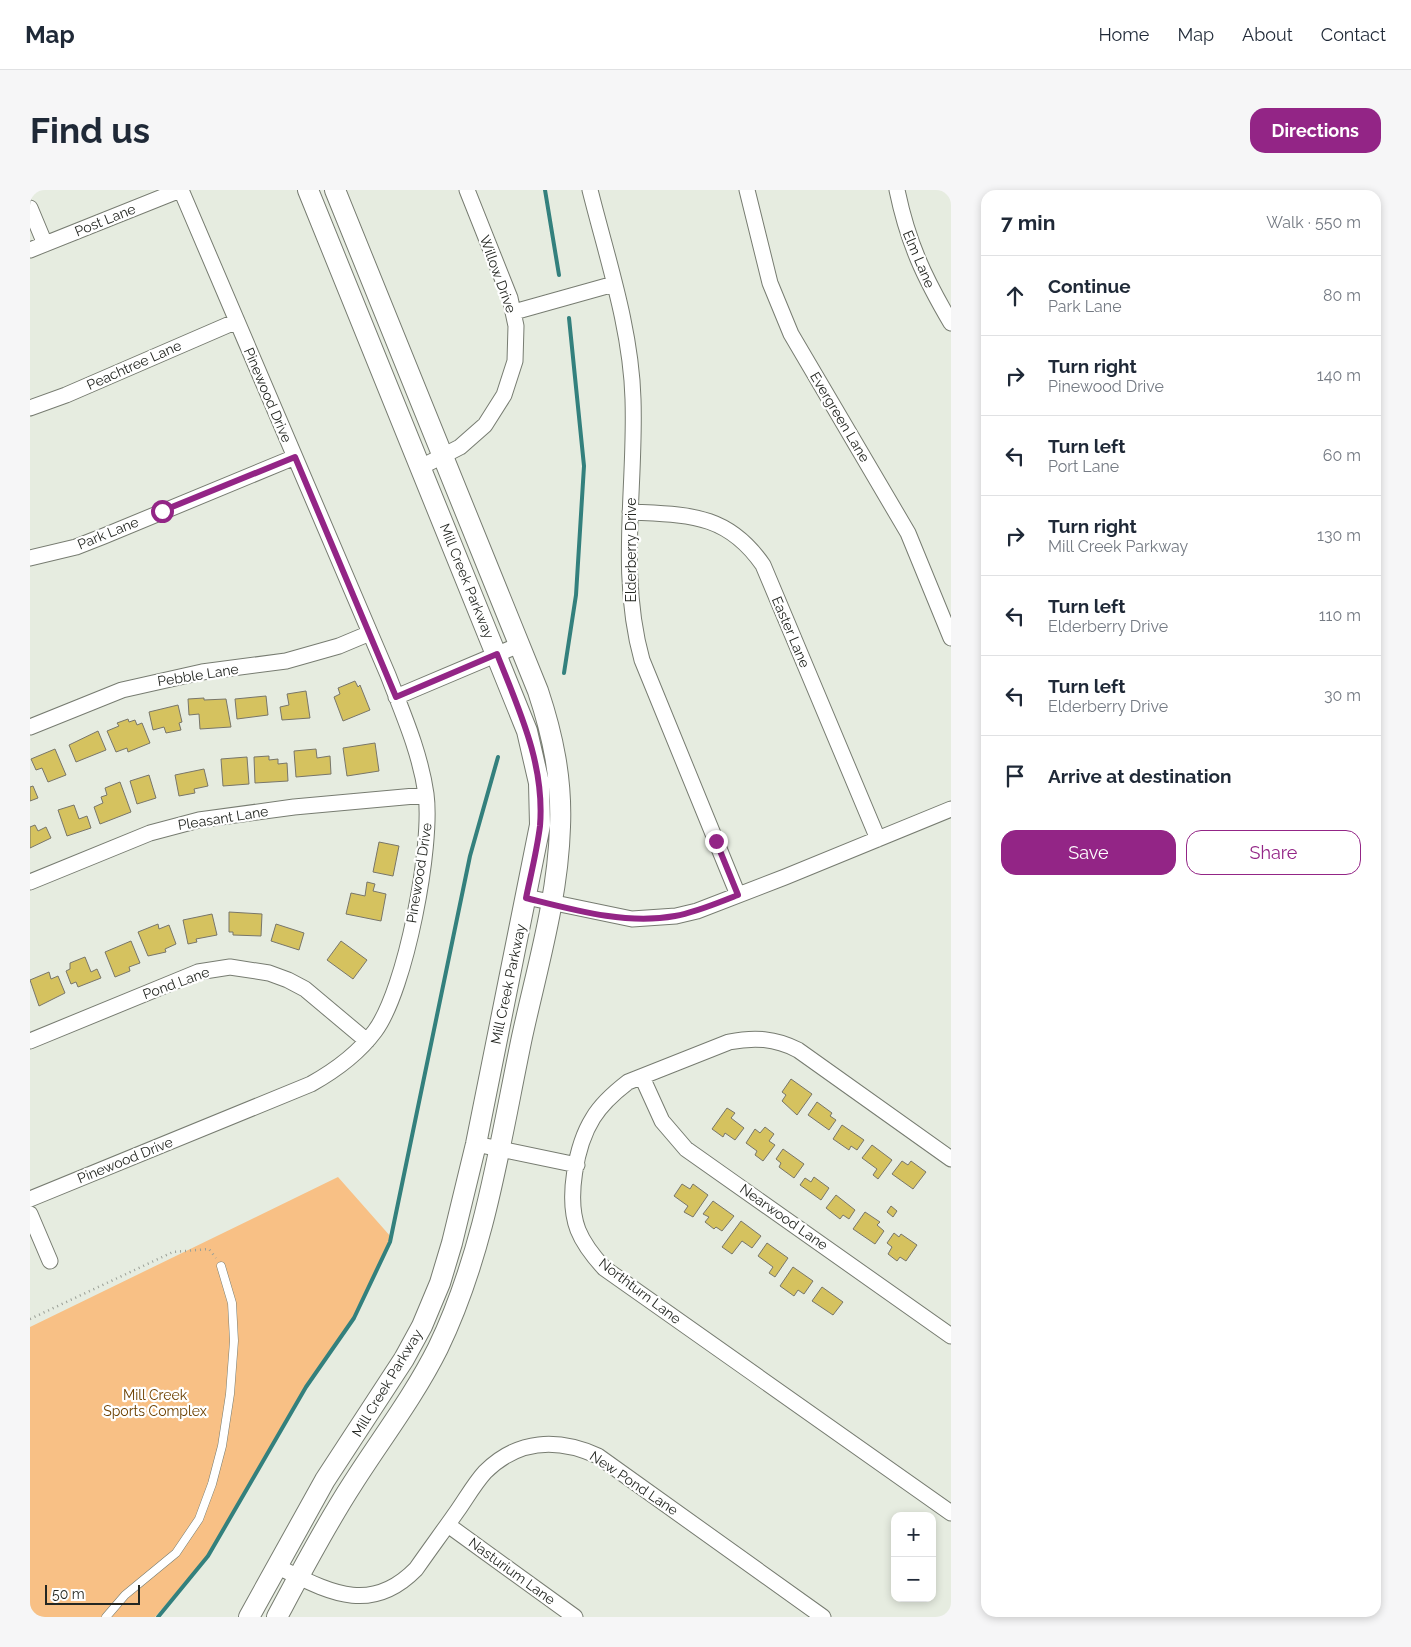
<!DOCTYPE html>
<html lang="en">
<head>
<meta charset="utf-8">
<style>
	:root { --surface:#fff; --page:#f6f6f7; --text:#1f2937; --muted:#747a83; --line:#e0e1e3; --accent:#932586 }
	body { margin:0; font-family:Raleway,sans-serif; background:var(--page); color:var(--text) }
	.controls { position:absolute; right:15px; bottom:15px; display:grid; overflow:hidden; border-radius:10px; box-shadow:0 2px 8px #0003 }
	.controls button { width:45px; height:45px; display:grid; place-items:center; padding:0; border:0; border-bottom:1px solid var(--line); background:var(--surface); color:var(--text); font:25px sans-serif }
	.scale { position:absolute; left:15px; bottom:12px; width:95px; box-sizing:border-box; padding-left:5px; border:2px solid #242722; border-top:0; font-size:14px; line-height:18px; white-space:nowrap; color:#242722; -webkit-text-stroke:4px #fff; paint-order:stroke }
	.stop { position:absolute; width:15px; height:15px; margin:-11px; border:4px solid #932586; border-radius:50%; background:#fff }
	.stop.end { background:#932586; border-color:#fff; box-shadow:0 1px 5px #0008 }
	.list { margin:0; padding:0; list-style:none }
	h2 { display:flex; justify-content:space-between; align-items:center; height:65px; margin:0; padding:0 20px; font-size:21px }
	h2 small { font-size:16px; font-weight:400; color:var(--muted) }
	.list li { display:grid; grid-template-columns:32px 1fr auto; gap:15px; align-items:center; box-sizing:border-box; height:80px; padding:0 20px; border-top:1px solid var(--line) }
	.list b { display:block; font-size:19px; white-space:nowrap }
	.list p { margin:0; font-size:16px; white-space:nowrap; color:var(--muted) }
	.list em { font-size:16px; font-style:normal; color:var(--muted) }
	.actions { display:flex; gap:10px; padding:15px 20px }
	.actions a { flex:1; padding:11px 0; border:1px solid var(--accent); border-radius:15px; text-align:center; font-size:18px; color:var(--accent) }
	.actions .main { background:var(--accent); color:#fff }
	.icon { flex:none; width:28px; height:28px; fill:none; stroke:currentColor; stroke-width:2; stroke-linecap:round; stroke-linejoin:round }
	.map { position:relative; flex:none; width:921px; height:1427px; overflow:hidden; border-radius:15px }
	header { display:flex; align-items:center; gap:30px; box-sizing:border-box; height:70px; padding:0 25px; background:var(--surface); border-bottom:1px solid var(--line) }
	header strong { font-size:24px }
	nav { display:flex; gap:28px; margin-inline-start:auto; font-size:18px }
	.intro { display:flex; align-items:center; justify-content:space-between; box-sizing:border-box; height:120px; padding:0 30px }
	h1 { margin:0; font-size:35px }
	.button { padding:12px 22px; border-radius:15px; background:var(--accent); color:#fff; font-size:18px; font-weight:700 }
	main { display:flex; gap:30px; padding:0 30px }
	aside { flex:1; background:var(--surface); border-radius:15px; box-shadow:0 2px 8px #0003 }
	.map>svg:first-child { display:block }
</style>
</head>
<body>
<header>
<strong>Map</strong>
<nav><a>Home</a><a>Map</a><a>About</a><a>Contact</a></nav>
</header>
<div class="intro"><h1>Find us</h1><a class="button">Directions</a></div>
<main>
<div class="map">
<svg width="921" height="1427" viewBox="0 0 921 1427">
	<rect width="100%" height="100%" fill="#e6ece0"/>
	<!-- green -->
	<path fill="#f8c085" d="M308 987 361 1047 324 1128 280 1192 178 1366 125 1427H0V1137Z"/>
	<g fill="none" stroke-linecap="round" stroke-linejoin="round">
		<!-- stream -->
		<path stroke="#33807d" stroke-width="4" d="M515 0 529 85
			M534 483 546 405 554 276 539 128
			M128 1427 178 1366 276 1197 324 1128 360 1052 440 666 468 567"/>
	</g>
	<!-- building -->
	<path fill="#d5c25f" stroke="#78766a" d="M325 491 328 497 330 495 340 520 313 531 304 507 310 504 308 498Z
		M276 501 280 528 252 530 250 517 259 515 257 504Z
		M236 506 238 525 207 529 205 509Z
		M174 508V510L196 509 201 537 170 539 169 524 159 525 158 509Z
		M148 515 152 532 149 533 151 540 136 543 134 537 123 540 119 522Z
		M98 529 99 532 105 530 107 535 112 533 120 553 98 562 97 558 86 562 77 541 89 536 87 533Z
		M68 541 76 560 46 572 39 555Z
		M345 553 349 581 317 586 313 558Z
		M25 559 36 585 18 592 12 578 6 580 1 569Z
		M286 559 287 568 300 566 301 584 266 587 264 561Z
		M239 566V570L248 569V574L257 573 258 591 225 593 224 567Z
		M217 567 219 594 193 596 191 569Z
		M174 579 178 596 164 599 165 603 149 606 145 585Z
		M119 585 126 608 107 614 100 591Z
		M90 592 101 622 70 634 64 617 73 613 71 607 77 605 75 598Z
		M3 596 8 608 0 611V597Z
		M44 615 49 629 57 626 61 638 37 646 28 620Z
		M5 635 8 641 16 637 21 648 0 658V637Z
		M349 652 369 656 363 686 343 682Z
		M337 692 345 694 343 701 356 704 351 731 316 724 321 703 335 706Z
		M199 722 232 724 231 746 203 745V742H199Z
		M182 724 187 745 166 749 167 752 158 754 153 730Z
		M128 734 129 739 139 735 146 754 135 759 136 762 118 766 108 742Z
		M246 734 274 743 269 760 241 751Z
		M101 751 110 773 99 777 100 781 85 787 75 762Z
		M311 751 337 770 323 789 297 770Z
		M55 767 61 782 67 779 71 788 48 797 46 792 41 794 36 781 40 779V773Z
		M19 782 21 789 28 786 35 803 9 816 0 790Z
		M761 889 782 904 767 925 752 911 756 905 752 902Z
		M787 912 802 923 800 926 806 930 799 940 778 925Z
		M697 918 705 923 701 928 714 938 705 950 695 943 693 947 682 939Z
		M812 935 834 950 827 960 821 956 819 960 803 949Z
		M735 937 744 944 739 951 745 955 733 971 725 965 727 961 716 953 725 939 730 943Z
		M842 955 862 970 848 989 843 985 847 979 832 968Z
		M753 959 774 974 764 988 749 977 751 973 746 969Z
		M872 971 878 975 881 971 896 982 883 999 862 984Z
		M784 987 799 998 791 1010 770 995 775 988 781 992Z
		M652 994 660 999 663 994 678 1005 663 1027 654 1022 658 1016 644 1006Z
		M806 1005 825 1020 819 1029 813 1025 810 1029 796 1018Z
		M683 1011 704 1026 692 1041 686 1037 684 1039 675 1032 679 1027 673 1024Z
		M861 1016 867 1021 863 1027 857 1022Z
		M835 1022 850 1032 847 1035 854 1041 845 1054 823 1039Z
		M711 1031 731 1046 722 1058 712 1051 702 1064 692 1057Z
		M864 1043 869 1047 871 1044 887 1055 876 1071 870 1067 867 1071 858 1064 862 1057 857 1053Z
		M737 1053 758 1068 745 1087 739 1083 743 1077 728 1066Z
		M763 1077 783 1091 774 1104 768 1100 764 1106 750 1096Z
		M792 1097 813 1112 803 1125 782 1111Z"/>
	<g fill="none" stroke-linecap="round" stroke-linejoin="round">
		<defs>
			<path id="lane" d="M76 1427 95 1405 146 1363 169 1329 182 1294 192 1256 200 1204 204 1151 202 1113 191 1076"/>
			<path id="street" d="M560 0C577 68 601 138 603 209 606 296 588 384 612 470L708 705
				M717 0 740 93 761 144 878 343 921 448
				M867 0C878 53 894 87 921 133
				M0 18 15 54
				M0 60 150 0
				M484 122 584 94
				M0 218 36 205 207 131
				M391 277 430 257 455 235 474 205 485 171 486 136 480 108 437 0
				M600 322C658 325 697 323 733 375L848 649
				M0 368 46 357 74 346 265 267
				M366 507 489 455
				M0 537 92 500 172 482 256 471 309 456 340 443
				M0 692 120 643 169 630 264 617 396 605
				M496 707 602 729 646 726 667 721 755 687 921 619
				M0 851 168 782 200 777 239 783 258 790 275 799 337 851
				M612 887 632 931 656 959 921 1146
				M446 954 547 975
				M921 969 768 860C745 848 724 847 699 852L598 892C585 902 572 913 563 928 546 955 536 1009 548 1040 554 1055 563 1066 574 1078L921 1323
				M0 1009 281 894C306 880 328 864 345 841 376 799 403 655 396 604 390 562 373 524 358 485L151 0
				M0 1024 20 1071
				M418 1335 545 1427
				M246 1376C296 1400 339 1427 386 1379 400 1359 414 1340 428 1320 437 1307 445 1293 455 1282 488 1249 528 1248 568 1266L793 1427"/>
			<path id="secondary" d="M219 1427 295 1290 374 1169 392 1136 410 1093 422 1053 446 954 510 635 509 593 497 541 278 0
				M247 1427C271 1382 295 1336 323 1293 351 1249 384 1206 408 1158 455 1061 470 952 492 847 507 778 528 708 530 637 532 589 523 546 508 501L305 0"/>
		</defs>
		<!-- lane casing -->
		<use href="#lane" stroke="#777c71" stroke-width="9"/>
		<!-- street casing -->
		<use href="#street" stroke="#777c71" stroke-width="17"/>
		<!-- secondary casing -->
		<use href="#secondary" stroke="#777c71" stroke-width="22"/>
		<!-- path -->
		<path stroke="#9a9f96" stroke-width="2.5" stroke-dasharray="1 4" stroke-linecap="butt" d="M0 1129 143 1062 179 1059 186 1068"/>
		<!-- lane -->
		<use href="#lane" stroke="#fff" stroke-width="8"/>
		<!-- street -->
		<use href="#street" stroke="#fff" stroke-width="15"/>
		<!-- secondary -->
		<use href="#secondary" stroke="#fff" stroke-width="20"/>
	</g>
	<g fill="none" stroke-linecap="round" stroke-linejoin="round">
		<!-- route -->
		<path stroke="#932586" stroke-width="6" d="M132 321 265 267 366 507 467 464C489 520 515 574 510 636 507 660 501 684 496 708 544 720 596 735 645 726 667 722 687 713 708 705L686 651"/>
	</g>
	<g text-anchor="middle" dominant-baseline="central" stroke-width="4.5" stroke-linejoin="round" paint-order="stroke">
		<!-- street labels -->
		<g font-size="14" fill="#242722" stroke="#fff">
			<text transform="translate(75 30) rotate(-22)">Post Lane</text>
			<text transform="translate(889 69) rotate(67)">Elm Lane</text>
			<text transform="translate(468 84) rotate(70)">Willow Drive</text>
			<text transform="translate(104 175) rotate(-24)">Peachtree Lane</text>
			<text transform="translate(238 205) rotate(67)">Pinewood Drive</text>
			<text transform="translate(810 227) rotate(59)">Evergreen Lane</text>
			<text transform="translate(78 343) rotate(-22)">Park Lane</text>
			<text transform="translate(601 360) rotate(-90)">Elderberry Drive</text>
			<text transform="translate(437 391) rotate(68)">Mill Creek Parkway</text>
			<text transform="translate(761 442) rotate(67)">Easter Lane</text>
			<text transform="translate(168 485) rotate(-9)">Pebble Lane</text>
			<text transform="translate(193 628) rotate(-9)">Pleasant Lane</text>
			<text transform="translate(389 683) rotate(-81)">Pinewood Drive</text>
			<text transform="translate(146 793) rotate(-20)">Pond Lane</text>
			<text transform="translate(478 794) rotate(-78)">Mill Creek Parkway</text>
			<text transform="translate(95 970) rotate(-22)">Pinewood Drive</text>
			<text transform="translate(754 1027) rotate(35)">Nearwood Lane</text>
			<text transform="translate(610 1101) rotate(37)">Northturn Lane</text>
			<text transform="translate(357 1193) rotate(-59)">Mill Creek Parkway</text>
			<text transform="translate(604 1293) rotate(34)">New Pond Lane</text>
			<text transform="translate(482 1381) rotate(36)">Nasturium Lane</text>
		</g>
		<!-- park labels -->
		<g font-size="14" fill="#6c4001" stroke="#fff">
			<text x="125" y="1205">Mill Creek<tspan x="125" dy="16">Sports Complex</tspan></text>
		</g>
	</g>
</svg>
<div class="controls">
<button>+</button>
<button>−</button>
</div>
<div class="scale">50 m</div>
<div class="stop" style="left:132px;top:321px"></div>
<div class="stop end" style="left:686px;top:651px"></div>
</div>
<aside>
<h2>7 min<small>Walk · 550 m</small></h2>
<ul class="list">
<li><svg class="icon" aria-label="ahead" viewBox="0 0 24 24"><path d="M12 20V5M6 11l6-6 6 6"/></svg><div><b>Continue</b><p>Park Lane</p></div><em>80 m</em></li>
<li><svg class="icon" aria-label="right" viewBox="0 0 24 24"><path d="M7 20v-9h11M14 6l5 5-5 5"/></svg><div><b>Turn right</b><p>Pinewood Drive</p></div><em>140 m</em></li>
<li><svg class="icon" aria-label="left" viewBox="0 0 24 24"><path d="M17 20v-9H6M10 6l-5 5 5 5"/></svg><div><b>Turn left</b><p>Port Lane</p></div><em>60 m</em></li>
<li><svg class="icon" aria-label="right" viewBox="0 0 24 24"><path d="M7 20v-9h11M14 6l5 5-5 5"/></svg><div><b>Turn right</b><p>Mill Creek Parkway</p></div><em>130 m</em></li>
<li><svg class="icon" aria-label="left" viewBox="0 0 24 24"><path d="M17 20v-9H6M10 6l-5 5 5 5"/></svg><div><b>Turn left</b><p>Elderberry Drive</p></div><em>110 m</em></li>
<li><svg class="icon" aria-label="left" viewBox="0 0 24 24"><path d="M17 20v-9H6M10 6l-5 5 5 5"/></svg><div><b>Turn left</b><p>Elderberry Drive</p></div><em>30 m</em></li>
<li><svg class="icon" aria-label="arrive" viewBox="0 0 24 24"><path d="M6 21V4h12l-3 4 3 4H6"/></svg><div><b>Arrive at destination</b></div></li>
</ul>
<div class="actions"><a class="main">Save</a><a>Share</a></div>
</aside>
</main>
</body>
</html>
